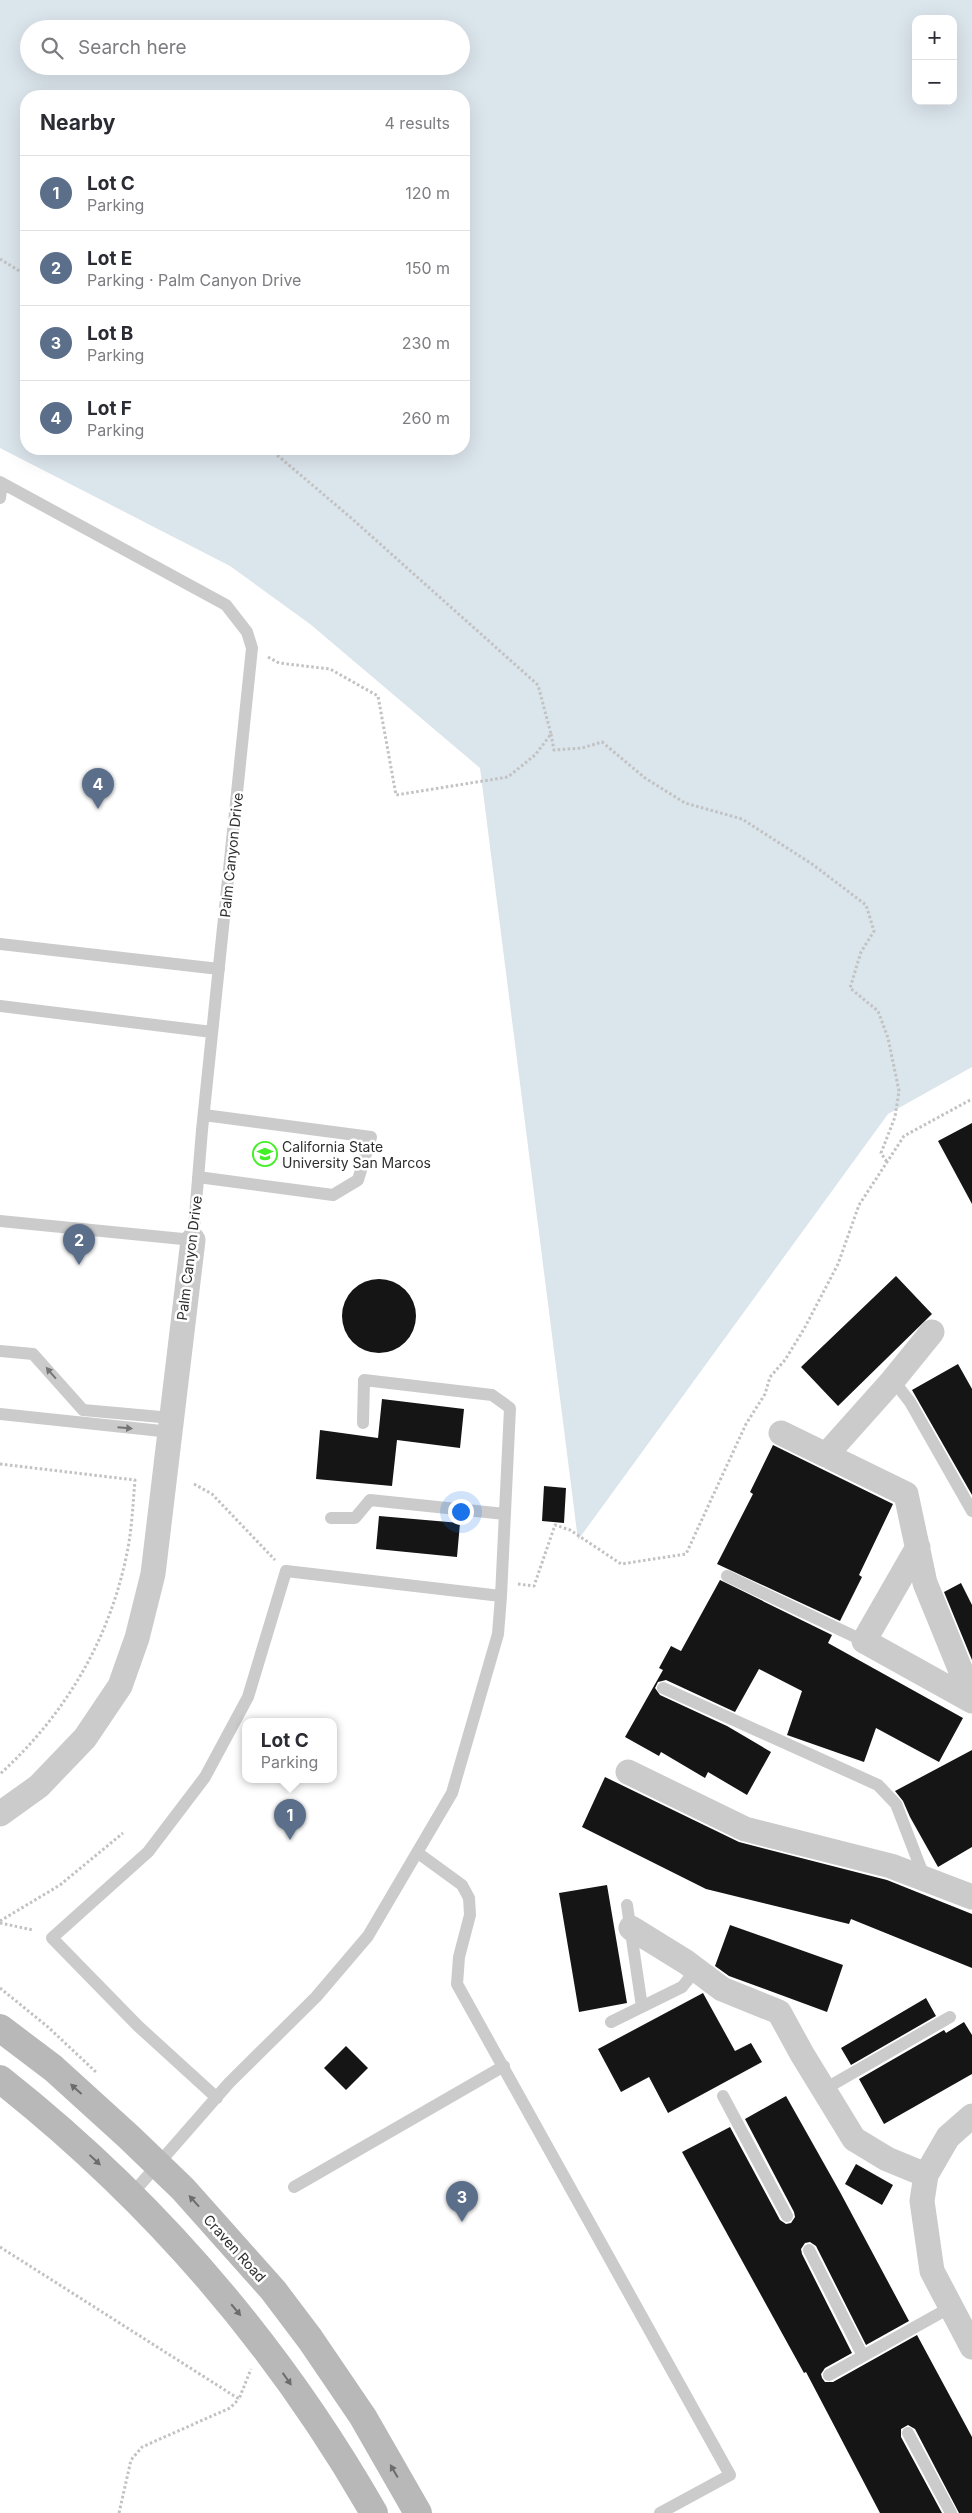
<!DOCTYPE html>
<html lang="en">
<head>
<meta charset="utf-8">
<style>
	:root { --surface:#fff; --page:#f2f2f3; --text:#2b2b33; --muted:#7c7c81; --line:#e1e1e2; --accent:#36832d }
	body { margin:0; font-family:Inter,sans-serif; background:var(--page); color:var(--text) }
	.controls { position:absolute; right:15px; top:15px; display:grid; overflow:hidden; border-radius:10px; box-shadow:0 5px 20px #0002 }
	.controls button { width:45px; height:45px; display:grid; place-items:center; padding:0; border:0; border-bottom:1px solid var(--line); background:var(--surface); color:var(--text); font:25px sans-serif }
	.you { position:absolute; left:460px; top:1511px; width:18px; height:18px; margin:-12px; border:4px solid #fff; border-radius:50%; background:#1a73e8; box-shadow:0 0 0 8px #1a73e833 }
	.badge { display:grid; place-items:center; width:32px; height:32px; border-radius:50%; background:var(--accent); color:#fff; font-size:16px; font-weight:700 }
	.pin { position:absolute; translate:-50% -41px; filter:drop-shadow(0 1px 2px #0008) }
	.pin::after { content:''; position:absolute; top:26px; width:18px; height:15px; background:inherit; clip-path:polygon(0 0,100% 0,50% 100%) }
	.popup { position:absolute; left:242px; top:1718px; width:95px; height:65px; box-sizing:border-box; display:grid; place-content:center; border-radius:10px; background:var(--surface); filter:drop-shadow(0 1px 4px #0005); font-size:16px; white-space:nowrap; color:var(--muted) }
	.popup b { font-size:19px; color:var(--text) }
	.popup::after { content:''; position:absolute; left:50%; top:100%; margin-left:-10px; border:10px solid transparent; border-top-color:var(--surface) }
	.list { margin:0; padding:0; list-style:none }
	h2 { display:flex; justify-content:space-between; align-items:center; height:65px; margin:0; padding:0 20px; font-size:21px }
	h2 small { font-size:16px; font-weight:400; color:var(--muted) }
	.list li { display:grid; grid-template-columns:32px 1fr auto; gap:15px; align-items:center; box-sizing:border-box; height:75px; padding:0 20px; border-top:1px solid var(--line) }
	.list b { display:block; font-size:19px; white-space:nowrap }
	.list p { margin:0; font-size:16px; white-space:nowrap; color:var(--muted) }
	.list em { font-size:16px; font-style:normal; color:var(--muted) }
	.icon { flex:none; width:28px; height:28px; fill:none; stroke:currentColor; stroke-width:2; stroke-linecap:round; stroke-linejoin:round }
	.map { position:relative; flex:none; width:972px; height:2513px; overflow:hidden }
	.search { position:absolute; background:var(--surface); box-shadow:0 5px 20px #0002; left:20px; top:20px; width:450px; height:55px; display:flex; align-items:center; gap:12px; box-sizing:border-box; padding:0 18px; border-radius:28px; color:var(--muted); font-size:19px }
	.panel { position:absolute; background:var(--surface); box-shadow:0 5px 20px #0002; left:20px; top:90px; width:450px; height:365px; border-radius:20px }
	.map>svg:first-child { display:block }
</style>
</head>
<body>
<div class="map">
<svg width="972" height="2513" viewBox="0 0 972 2513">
	<rect width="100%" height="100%" fill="#fff"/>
	<!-- green -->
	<path fill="#dbe5ec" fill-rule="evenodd" d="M0 0H972V1067L888 1114 578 1540 480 768 310 624 230 566 0 448ZM916 19H953V101H916ZM29 29H461V66H29ZM26 96H464V449H26Z"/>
	<!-- building -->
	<path fill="#151515" d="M972 1123V1204L938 1141Z
		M896 1276 932 1314 838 1406 801 1367Z
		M342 1316a37 37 0 1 1 74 0a37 37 0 1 1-74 0Z
		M958 1364 972 1389V1495L912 1390Z
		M382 1399 464 1409 460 1448 397 1440 392 1486 316 1479 320 1430 378 1438Z
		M773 1445 893 1504 859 1575 862 1577 840 1621 717 1564 753 1494 750 1492Z
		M544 1486 566 1488 564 1523 542 1521Z
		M379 1516 460 1523 457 1557 376 1549Z
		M720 1580 832 1635 828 1643 963 1718 939 1762 876 1728 864 1762 787 1735 802 1691 759 1669 735 1712 666 1680 658 1682 655 1688 660 1695 727 1726 771 1752 747 1795 708 1772 705 1778 661 1752 659 1756 625 1737 663 1670 659 1668 671 1646 681 1651Z
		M961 1583 972 1605V1660L944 1592Z
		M972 1750V1847L938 1867 910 1817 903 1801 895 1791Z
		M605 1777 739 1842 887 1880 972 1914V1968L851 1919 849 1924 706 1889 582 1827Z
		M607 1885 627 2003 579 2012 559 1893Z
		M730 1925 843 1965 827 2012 729 1976 715 1966Z
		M703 1993 735 2051 751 2043 762 2062 668 2113 649 2077 621 2092 598 2049Z
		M926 1998 936 2016 851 2065 841 2048Z
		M964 2022 972 2035V2074L884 2124 859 2079 944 2030 946 2033Z
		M346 2046 368 2068 346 2090 324 2068Z
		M786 2096 840 2192 909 2321 866 2345 816 2246 810 2242 805 2243 801 2249 802 2254 852 2353 825 2368 821 2374 822 2378 825 2382H833L917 2335 972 2437V2513H959L915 2429 908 2425 901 2429V2437L942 2513H880L806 2372 804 2373 682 2152 730 2127 780 2220 786 2224 791 2223 795 2217 794 2212 745 2119Z
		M856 2164 893 2185 882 2205 845 2184Z"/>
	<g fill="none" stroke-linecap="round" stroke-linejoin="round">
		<!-- path -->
		<path stroke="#c2c2c2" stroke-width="3" stroke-dasharray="2.5 2.5" stroke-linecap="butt" d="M0 259 26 275
			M268 657 279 663 330 669 378 696 396 795 508 777 535 755 551 734 538 685 350 517 270 449
			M551 734 554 750 582 748 602 742 645 778 685 803 742 819 812 864 866 905 874 931 861 952 850 988 878 1011 888 1038 899 1091 895 1117 881 1153 887 1162
			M0 1464 135 1480C133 1503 132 1526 128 1548 111 1637 67 1713 0 1774
			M194 1484 212 1494 275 1560
			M518 1584 534 1586 555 1525 570 1530 621 1564 686 1554 746 1424 765 1394 770 1377 785 1360 804 1329 838 1264 859 1205 904 1136 972 1099
			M0 1921 60 1885 123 1833
			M0 1923 33 1930
			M0 1988 48 2027 97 2073
			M0 2247 239 2399 251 2369
			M119 2513 131 2460 142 2447 230 2408 239 2399"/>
		<!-- service -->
		<path stroke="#cbcbcb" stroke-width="12" d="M0 482 226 605 247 632 252 648 202 1130 193 1240 0 1221
			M0 498 2 483
			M0 944 219 969
			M0 1006 212 1032
			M198 1177 333 1195 358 1180 371 1137 204 1115
			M0 1351 33 1354 83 1410 172 1418
			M893 1380 910 1402 972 1511
			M0 1414 171 1432
			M363 1423 364 1380 492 1395 510 1408 501 1596
			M331 1518H355L370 1500 505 1514
			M727 1576 864 1641
			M663 1688 878 1785 896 1804 925 1879
			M418 1853 462 1885 469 1898 470 1915 459 1957 457 1984 730 2475 660 2513
			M627 1905 642 2007
			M611 2022 682 1987 696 1970
			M823 2090 950 2017
			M723 2096 787 2216
			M294 2187 504 2066
			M131 2195 229 2083 316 1997 368 1936 452 1793 498 1634 501 1596 286 1571 248 1697 205 1777 148 1852 52 1938 138 2026 217 2098
			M809 2250 863 2356
			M829 2375 951 2307
			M908 2433 951 2513"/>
		<!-- minor -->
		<path stroke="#cbcbcb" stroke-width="25" d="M781 1433 906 1494 925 1583 972 1698
			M826 1455 893 1380 932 1332
			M918 1547 864 1641 972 1701
			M628 1772 745 1829 891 1866 972 1897
			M0 1814 39 1786 85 1738 120 1686 137 1638 153 1574 193 1240
			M631 1928 686 1962 722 1989 779 2012 802 2054 854 2139 887 2159 926 2175
			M972 2116 948 2137 926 2175 922 2201 932 2271 972 2347"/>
		<!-- secondary -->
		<path stroke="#b8b8b8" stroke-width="28" d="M0 2028 53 2068 129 2137 183 2189 273 2290 310 2339 363 2417 418 2513
			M0 2079C152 2199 278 2345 374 2513"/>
	</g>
	<!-- one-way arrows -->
	<defs><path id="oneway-solid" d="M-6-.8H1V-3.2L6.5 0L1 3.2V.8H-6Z" transform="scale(1.25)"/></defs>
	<g fill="#757575">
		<use href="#oneway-solid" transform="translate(51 1373) rotate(-131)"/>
		<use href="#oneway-solid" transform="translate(125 1428) rotate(5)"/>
	</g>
	<g fill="#6c6c6c">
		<use href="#oneway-solid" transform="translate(76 2089) rotate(-138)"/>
		<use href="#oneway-solid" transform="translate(95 2160) rotate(43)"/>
		<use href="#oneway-solid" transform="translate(194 2201) rotate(-132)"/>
		<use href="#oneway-solid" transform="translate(236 2310) rotate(50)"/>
		<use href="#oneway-solid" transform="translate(287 2379) rotate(55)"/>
		<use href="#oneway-solid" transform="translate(394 2471) rotate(-120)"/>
	</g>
	<!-- icons -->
	<defs>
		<symbol id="university-ring" viewBox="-11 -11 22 22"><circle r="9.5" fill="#fff" stroke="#43ef26" stroke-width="1.5"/><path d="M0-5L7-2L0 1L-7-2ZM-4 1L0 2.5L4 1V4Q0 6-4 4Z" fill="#43ef26"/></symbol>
	</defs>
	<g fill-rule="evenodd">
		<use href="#university-ring" x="251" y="1140" width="28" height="28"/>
	</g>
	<g text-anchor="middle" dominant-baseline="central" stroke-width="5" stroke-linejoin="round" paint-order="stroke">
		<!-- street labels -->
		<g font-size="14" fill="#2e2e2e" stroke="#fff">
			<text transform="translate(231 855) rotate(-84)">Palm Canyon Drive</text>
			<text transform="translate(189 1258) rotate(-83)">Palm Canyon Drive</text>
			<text transform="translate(235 2248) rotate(48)">Craven Road</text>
		</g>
		<!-- poi labels -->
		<g font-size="14" fill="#2e2e2e" stroke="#fff" text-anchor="start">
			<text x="282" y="1146">California State<tspan x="282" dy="16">University San Marcos</tspan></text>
		</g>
	</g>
</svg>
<div class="controls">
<button>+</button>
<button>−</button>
</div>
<div class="you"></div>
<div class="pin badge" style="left:290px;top:1840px;background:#5c6f8a">1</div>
<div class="popup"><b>Lot C</b>Parking</div>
<div class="pin badge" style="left:79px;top:1265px;background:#5c6f8a">2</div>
<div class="pin badge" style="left:462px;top:2222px;background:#5c6f8a">3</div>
<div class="pin badge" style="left:98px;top:809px;background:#5c6f8a">4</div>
<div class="search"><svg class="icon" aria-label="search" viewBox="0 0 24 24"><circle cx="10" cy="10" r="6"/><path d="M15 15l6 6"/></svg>Search here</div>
<section class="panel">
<h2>Nearby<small>4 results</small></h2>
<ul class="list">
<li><span class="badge" style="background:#5c6f8a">1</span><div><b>Lot C</b><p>Parking</p></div><em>120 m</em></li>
<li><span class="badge" style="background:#5c6f8a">2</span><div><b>Lot E</b><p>Parking · Palm Canyon Drive</p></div><em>150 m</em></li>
<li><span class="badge" style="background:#5c6f8a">3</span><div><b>Lot B</b><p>Parking</p></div><em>230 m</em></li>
<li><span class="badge" style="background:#5c6f8a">4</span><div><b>Lot F</b><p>Parking</p></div><em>260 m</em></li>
</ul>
</section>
</div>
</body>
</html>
